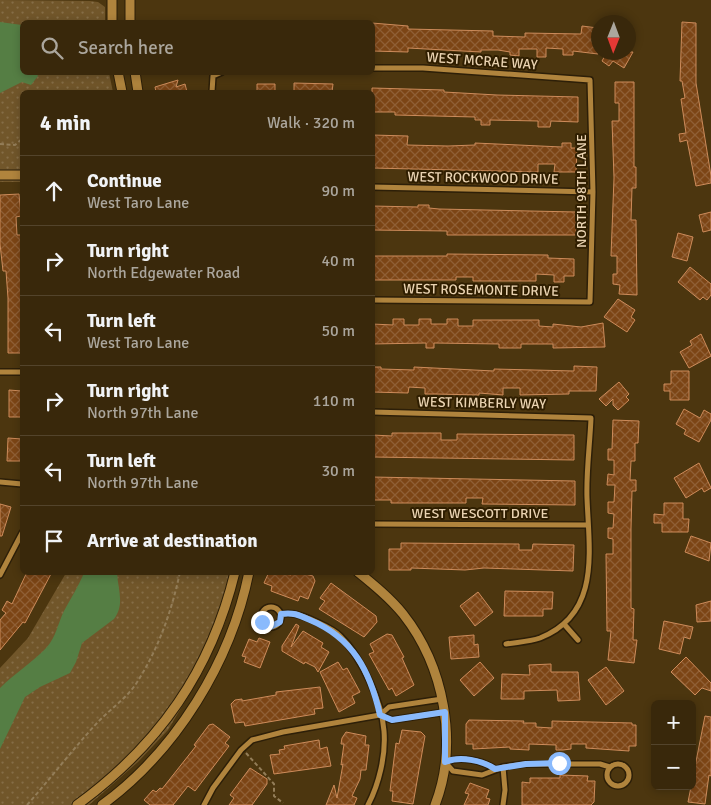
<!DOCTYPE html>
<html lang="en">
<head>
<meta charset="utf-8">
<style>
	:root { --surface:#39280b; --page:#403014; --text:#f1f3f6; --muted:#aba69d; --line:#53442c }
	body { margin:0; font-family:Signika,sans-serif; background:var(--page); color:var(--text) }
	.controls { position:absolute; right:15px; bottom:15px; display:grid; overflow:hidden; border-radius:8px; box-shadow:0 2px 8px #0003 }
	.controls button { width:45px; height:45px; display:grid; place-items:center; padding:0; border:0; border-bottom:1px solid var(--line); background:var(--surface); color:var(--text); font:25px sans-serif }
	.compass { position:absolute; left:591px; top:15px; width:45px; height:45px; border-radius:50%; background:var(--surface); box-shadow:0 2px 8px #0003; rotate:181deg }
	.stop { position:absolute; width:15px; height:15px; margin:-11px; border:4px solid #8abafc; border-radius:50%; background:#fff }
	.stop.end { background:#8abafc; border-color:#fff; box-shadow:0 1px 5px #0008 }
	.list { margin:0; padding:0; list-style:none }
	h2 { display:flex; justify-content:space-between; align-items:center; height:65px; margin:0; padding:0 20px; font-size:21px }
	h2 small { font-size:16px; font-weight:400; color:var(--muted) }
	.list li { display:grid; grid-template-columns:32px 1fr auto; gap:15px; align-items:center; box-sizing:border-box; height:70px; padding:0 20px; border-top:1px solid var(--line) }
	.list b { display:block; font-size:19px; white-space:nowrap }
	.list p { margin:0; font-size:16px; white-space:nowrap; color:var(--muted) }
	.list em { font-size:16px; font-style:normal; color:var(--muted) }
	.icon { flex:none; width:28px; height:28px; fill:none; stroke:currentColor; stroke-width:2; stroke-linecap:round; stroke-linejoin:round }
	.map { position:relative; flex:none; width:711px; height:805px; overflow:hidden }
	.search { position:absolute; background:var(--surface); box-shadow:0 2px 8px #0003; left:20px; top:20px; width:355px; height:55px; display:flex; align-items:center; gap:12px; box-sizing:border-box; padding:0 18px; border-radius:8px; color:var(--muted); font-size:19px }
	.panel { position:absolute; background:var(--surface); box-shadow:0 2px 8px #0003; left:20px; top:90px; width:355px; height:485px; border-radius:8px }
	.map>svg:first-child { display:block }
</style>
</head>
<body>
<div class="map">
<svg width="711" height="805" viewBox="0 0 711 805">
	<defs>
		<pattern id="grass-dots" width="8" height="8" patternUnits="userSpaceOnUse" patternTransform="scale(1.25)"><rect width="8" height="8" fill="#71562a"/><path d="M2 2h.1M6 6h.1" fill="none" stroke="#856d46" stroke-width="1.8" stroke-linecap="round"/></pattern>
		<pattern id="building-cross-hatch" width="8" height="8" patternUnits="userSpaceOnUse" patternTransform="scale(1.25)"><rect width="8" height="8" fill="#7c4515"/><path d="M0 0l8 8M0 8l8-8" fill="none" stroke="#8f5f35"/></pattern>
	</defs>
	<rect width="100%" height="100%" fill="#4c360f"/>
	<!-- grass -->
	<path fill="url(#grass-dots)" d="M0 0 90 1 98 2 105 7V22H22V72L109 73 113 92H22V182H0Z
		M66 573H240L225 623 205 668 168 730 138 762 89 805H0V668L28 638Z"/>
	<!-- water -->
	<path fill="#557e44" d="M0 22 22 25V72L36 73 38 76 31 85 22 82 0 93Z
		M84 573H117C118 589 125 605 114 619L82 643 76 662 70 673 40 687 25 697 0 749V688C15 673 34 661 47 647 56 637 58 623 64 611 71 598 78 587 84 573Z"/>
	<!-- building -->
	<path fill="url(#building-cross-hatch)" stroke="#cd8b5a" d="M682 22 696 23V83L711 176V183L696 186 687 140 680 142 679 134 686 133 681 99 685 98 682 81H680Z
		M372 23 408 26V29L493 31V36L525 37V33L581 34 582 26 598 28V54L573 51V55H563V49L546 48V57H537V49H519V56L510 55V52L498 50H481V52L408 48V52L372 51Z
		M607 52H633L624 68 613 61 609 66 602 61Z
		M178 80 176 87 185 84 187 92H156L155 87Z
		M615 82H634V167H636V188H632L631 220H636L637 295 619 294 620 285 613 284V274H617V256H611L614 178 612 121H619V103H615Z
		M294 83 333 84 332 92H294Z
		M257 84H275V92H257Z
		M372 88 444 90V92L497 95 578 97V122L551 121 550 127H538V121L490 120V125H481V120H475V117L395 115V112H372Z
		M372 135 408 136 407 145 448 146 475 145V143L562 147V143H571V148H577L576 172H554L555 164H538V172L372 168Z
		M19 194 21 216 16 217 17 235H22V353H8V298L6 271H3L0 244V195Z
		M418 205H429V208L439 209 576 212V235H447V231L372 230V206L418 207Z
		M711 212V230L703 232 699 215Z
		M678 233 693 237 687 261 672 257Z
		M447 254 548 255V258L574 259V276H564V282H554V275L536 274V281H473V277H456V280H372V256H447Z
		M690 267 711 284V295L707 300 703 297 700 300 678 282Z
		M618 299 635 310 631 317 635 320 627 332 604 317Z
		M393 319H404V325H419V319H431V324H447V319H458V326H473V320H539V326L553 327V324L581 327 603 323 605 347 553 348V344H521V348H499V344L434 343V348H426V343L372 344V324L393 325Z
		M701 334 711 356 689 368 680 352 692 345 690 341Z
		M574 366 597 367 596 391H569V394L520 395V388H503V395L479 393V395L435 394H425V388L409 387 408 393 372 392V367H381V369L414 370V367L494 371V369L574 371Z
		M671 371H689V400H670V391H664V384H671Z
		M619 382 629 394 626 397 629 400 618 410 613 405V399L606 406 599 399Z
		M9 390 22 391V417H9Z
		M684 409 700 418 704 410 711 414V420L699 442 684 434 686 430 676 424Z
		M613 420 639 421 638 443H635V461H631L630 480H636V491H632L631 529V608L634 609 633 640H637L634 663 608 660 611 631H607L606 554H613V539L608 538V528H613L614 514 608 513V502H614L615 485H607L608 474 614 475V460H608V449H612Z
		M392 433H441V440H457V434L574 435V460L372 457V435L392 436Z
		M8 438 22 439V461H7Z
		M699 463 711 488 704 492 702 488 686 498 674 478Z
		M372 477 575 481V505L482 504 483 498H466V503H391V500H372Z
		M664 503H683V519H689L688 532H662V523H654V514L664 515Z
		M0 504 11 507 2 536H0Z
		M691 536 711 543 709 561 685 552Z
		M401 543 519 544V550H532L533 544 574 545 573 571 484 568 465 570 411 568V570H389V549H401Z
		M27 572H52L25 623 23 622 0 650V620L6 613 2 610 7 601 12 604Z
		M269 572 291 575 292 572H297L313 576 315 581 308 599 300 596 298 601 271 591 272 586 264 583Z
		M331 583 376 616 377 622 364 637 319 609 325 601 320 598Z
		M505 591 553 592 552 609H543V616H504Z
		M478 592 493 612 475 626 460 606Z
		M711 601V621L697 622 696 605Z
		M664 621 693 627 690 639 684 637 680 654 659 649Z
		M296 624 299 626 291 647 303 631 323 643 321 647 329 652 318 672 315 667 305 662 304 664 282 651V646Z
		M387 634 392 635 404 657 402 658 414 685 396 696 392 688 389 690 369 654 374 652 370 644Z
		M474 635V645L478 644 479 657 451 659 449 637Z
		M259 638 270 642 260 668 244 662 246 657 242 656 249 639 257 642Z
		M686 657 711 683V691L702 688 695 695 671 672Z
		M338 662 343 670 347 668 360 692 352 696 355 703 339 712 320 672Z
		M480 662 494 678 474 696 460 680Z
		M551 664V672H578L580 700 558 701 557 690 524 691V699H501L502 674 530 675 529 665Z
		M606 667 624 691 606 705 588 680Z
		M320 687 323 708 314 709 315 714 245 726 244 722 235 723 231 704 235 700 242 699V701L276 695V692Z
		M705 716 711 717V776L709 775 705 804 688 802Z
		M469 720 524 721 523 723H536V727L552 728V721L632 723V725H636V746H629V751L586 748V744H571V749L563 750H556V745L529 744V750L510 749V747L473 749V744H466V724Z
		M213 724 230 737 225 743 229 746 195 791 188 786 173 805H150L144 800 153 790 156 792 160 788 162 789 196 746 194 745 209 725Z
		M402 730 421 732 425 736 413 804 392 801 393 791H390L396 743 399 744Z
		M346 732 366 736 365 745H369L366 770H361L360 779 352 796 357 798 354 805H326L334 785 337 798 343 764 341 765 344 744H341L342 738Z
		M319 740 320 749 327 747 331 766 274 774 270 755 280 754 279 750 285 749 284 746Z
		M250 768 267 779V784L252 805H229L234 798 230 795Z
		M560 775 588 776 587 781H595L594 802 591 805H522V782L530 783V778H560Z
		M470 783 489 790 486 798 490 799 488 805H464L469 794 465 793Z"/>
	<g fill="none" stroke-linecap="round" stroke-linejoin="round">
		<defs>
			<path id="minor" d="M372 68H423L590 80 593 192 590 302 372 300
				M212 92 213 76 222 72
				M372 187 593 192
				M0 372H22
				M372 412 591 418C590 444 586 472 587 498 589 551 601 614 540 638 529 642 517 642 506 644
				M0 482 22 484
				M372 524 588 525
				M0 575 22 533
				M261 617a10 10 0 1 1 20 0a10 10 0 1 1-20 0Z
				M281 614C293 612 299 615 310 619 320 624 332 628 340 636 361 656 382 702 384 731 386 755 379 784 368 805
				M564 624 578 640
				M380 715 392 720 445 712
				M607 775a11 11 0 1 1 22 0a11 11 0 1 1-22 0Z
				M495 769C482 760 460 756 445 762L453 771 482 775 503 767 525 764H600L610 767
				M204 805 213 788 241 750 252 740 283 732 380 715 389 707 442 699
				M503 805 505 790 503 767"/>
			<path id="tertiary" d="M112 0V22
				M130 0V22
				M118 72 122 92
				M135 72 138 92
				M0 175H22
				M358 572C374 585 390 598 403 614 444 666 459 743 435 805
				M77 805C159 745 211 671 235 572
				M102 805C176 751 231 662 249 572"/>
		</defs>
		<!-- minor casing -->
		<use href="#minor" stroke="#2d1f08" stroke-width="8"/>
		<!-- tertiary casing -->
		<use href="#tertiary" stroke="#2d1f08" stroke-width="11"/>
		<!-- path -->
		<path stroke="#937d58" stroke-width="2" stroke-dasharray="4 2.5" stroke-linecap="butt" d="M0 144 15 145 22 139
			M246 753 274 784V796L283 803
			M27 805C51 778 72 750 97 723 111 708 129 697 139 679 159 647 172 610 180 572"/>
		<!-- minor -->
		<use href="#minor" stroke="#b0843d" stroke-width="5"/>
		<!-- tertiary -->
		<use href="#tertiary" stroke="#b0843d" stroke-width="9"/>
	</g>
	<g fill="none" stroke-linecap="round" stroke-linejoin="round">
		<!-- route -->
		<path stroke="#8abafc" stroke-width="6" d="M262 622 270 627 280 622 281 614C293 612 299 615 310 620 353 638 370 671 380 715L392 720 445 712V762C460 756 482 760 495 769L526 764 559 763"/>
	</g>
	<g text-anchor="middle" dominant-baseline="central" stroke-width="4" stroke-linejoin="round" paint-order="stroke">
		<!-- street labels -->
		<g font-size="14" fill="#ead3b1" stroke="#2f1e00">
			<text transform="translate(482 61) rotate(4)">WEST MCRAE WAY</text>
			<text transform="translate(483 178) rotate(1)">WEST ROCKWOOD DRIVE</text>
			<text transform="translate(581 191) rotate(-90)">NORTH 98TH LANE</text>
			<text transform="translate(481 290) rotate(1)">WEST ROSEMONTE DRIVE</text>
			<text transform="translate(482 403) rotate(1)">WEST KIMBERLY WAY</text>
			<text x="480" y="513">WEST WESCOTT DRIVE</text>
		</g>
	</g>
</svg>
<div class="controls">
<button>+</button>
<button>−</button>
</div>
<svg class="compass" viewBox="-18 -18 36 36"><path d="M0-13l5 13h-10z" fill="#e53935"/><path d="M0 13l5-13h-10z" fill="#aba69d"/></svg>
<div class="stop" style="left:559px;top:763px"></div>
<div class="stop end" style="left:262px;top:622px"></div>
<div class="search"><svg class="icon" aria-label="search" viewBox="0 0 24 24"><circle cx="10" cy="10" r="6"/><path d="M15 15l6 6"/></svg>Search here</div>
<section class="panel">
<h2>4 min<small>Walk · 320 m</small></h2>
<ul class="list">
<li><svg class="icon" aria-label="ahead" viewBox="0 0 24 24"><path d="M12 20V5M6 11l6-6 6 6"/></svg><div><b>Continue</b><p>West Taro Lane</p></div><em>90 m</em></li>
<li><svg class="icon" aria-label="right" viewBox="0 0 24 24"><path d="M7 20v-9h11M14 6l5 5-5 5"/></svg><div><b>Turn right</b><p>North Edgewater Road</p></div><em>40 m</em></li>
<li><svg class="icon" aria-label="left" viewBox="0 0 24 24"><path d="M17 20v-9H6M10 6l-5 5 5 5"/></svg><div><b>Turn left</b><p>West Taro Lane</p></div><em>50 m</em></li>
<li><svg class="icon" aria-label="right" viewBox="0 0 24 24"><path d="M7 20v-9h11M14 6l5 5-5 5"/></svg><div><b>Turn right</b><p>North 97th Lane</p></div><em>110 m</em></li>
<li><svg class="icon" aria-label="left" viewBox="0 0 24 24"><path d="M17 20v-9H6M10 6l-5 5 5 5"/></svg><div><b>Turn left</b><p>North 97th Lane</p></div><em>30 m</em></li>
<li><svg class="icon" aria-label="arrive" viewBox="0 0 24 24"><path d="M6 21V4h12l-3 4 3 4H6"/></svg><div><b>Arrive at destination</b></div></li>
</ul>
</section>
</div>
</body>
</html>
